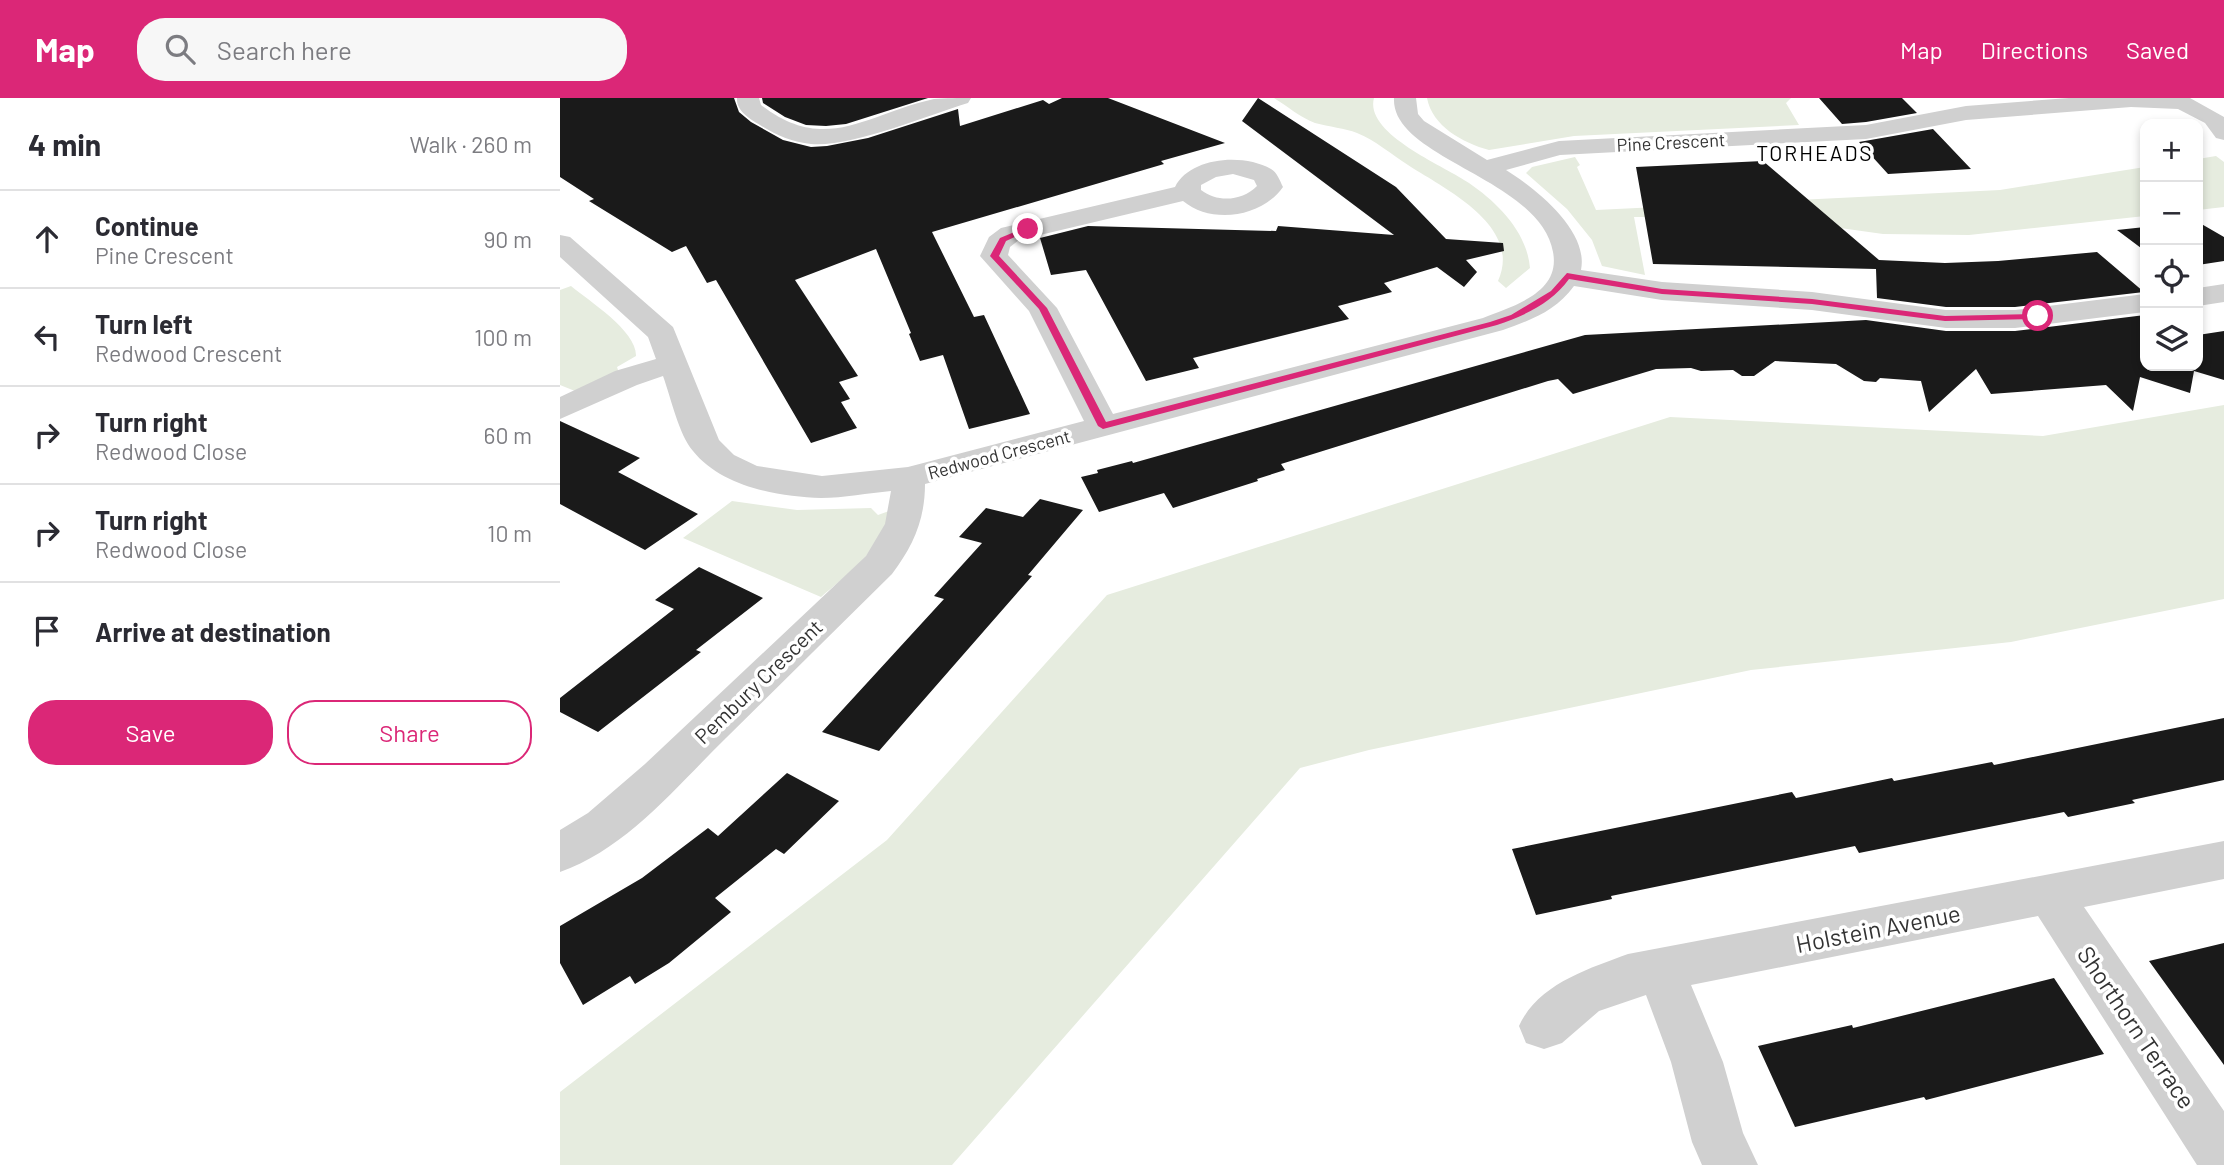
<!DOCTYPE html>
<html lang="en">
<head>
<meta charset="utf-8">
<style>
	:root { --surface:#fff; --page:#f7f7f7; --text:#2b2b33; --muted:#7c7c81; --line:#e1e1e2; --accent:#db2777 }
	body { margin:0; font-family:Barlow,sans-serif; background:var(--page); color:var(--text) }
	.controls { position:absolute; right:21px; top:21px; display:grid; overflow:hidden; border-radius:14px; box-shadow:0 4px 10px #0003 }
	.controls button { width:63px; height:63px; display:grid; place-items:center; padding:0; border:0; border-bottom:2px solid var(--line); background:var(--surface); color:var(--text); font:35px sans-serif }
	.stop { position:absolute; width:21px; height:21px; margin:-16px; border:5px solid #db2777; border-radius:50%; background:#fff }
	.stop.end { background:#db2777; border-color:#fff; box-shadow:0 2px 7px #0008 }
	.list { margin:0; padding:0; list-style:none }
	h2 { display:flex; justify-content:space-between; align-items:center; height:91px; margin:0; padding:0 28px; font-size:30px }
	h2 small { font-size:23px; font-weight:400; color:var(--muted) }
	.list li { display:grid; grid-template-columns:46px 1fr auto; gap:21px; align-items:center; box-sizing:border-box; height:98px; padding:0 28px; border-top:2px solid var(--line) }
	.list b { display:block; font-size:26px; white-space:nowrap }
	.list p { margin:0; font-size:23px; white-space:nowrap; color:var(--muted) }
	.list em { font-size:23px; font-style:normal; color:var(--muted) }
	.actions { display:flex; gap:14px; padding:21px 28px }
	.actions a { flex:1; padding:16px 0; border:2px solid var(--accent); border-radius:28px; text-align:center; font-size:24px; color:var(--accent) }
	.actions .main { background:var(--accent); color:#fff }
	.icon { flex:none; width:38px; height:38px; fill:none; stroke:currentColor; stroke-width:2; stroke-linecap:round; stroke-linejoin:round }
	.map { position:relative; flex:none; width:1664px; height:1067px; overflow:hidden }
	header { display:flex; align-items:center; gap:42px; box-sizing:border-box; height:98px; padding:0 35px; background:var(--accent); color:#fff }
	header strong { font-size:33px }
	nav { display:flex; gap:38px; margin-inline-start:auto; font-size:24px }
	.search { width:490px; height:63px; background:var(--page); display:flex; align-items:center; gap:18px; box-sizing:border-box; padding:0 24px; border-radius:28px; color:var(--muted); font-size:26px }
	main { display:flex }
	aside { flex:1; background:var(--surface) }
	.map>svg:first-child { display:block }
</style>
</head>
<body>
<header>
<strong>Map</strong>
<div class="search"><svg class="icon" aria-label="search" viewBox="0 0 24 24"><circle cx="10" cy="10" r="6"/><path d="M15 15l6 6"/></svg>Search here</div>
<nav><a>Map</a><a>Directions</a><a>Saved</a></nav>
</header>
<main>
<aside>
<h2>4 min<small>Walk · 260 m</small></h2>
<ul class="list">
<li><svg class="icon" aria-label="ahead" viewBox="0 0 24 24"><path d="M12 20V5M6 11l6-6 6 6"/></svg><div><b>Continue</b><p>Pine Crescent</p></div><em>90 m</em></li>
<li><svg class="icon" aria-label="left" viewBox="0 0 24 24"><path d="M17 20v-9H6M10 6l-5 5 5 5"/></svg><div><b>Turn left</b><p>Redwood Crescent</p></div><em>100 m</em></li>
<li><svg class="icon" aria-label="right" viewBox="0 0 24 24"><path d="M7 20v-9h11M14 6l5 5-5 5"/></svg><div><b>Turn right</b><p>Redwood Close</p></div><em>60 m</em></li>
<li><svg class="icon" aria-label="right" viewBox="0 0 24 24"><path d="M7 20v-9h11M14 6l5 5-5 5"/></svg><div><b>Turn right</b><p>Redwood Close</p></div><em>10 m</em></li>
<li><svg class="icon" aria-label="arrive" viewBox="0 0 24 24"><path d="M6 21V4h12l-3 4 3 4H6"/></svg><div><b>Arrive at destination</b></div></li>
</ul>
<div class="actions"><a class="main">Save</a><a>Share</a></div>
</aside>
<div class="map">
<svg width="1664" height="1067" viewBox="0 0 1664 1067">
	<rect width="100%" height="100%" fill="#fff"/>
	<!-- green -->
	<path fill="#e6ecdf" d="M714 0H814C804 36 885 68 909 85 938 105 967 134 970 170L946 190 938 183C963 128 885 91 848 67 832 57 815 42 797 35 785 30 769 29 755 25 741 20 727 8 714 0Z
		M867 0H1231L1226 5 1239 27 1014 38 929 52C903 45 872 28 867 0Z
		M1656 58 1664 64V109L1638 112V61Z
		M1015 59 1020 67 1017 69 1036 112 1440 92 1585 69V118L1409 137 1323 136 1266 128 1147 119H1074L1085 177 1042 168 1032 142 1007 111 966 75 972 69Z
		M11 188C29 203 77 233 76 258L57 269 59 275 15 293 0 287V192Z
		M1664 307V501L1451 544 1191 572 809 652 740 670 392 1067H0V994L327 742 547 497 1110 319 1483 338Z
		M172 403 237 412 311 410 318 417 329 413C329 446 284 479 261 499L123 440Z"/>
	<!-- building -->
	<path fill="#1a1a1a" d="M0 0H174L179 14 191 24 223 42 251 49 267 48 308 40 398 11 400 28 483 2 489 6 502 0H548L665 45 601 63 604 66 372 134 414 219 424 217 470 316 409 331 383 257 360 263 349 236 351 235 316 151 235 182 298 278 279 284 290 301 281 304 297 330 251 345 156 182 147 185 126 148 112 154 29 103 34 101 0 79Z
		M202 0H368L286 26 266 28 246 27 225 19 203 5Z
		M698 0 836 89 886 141 943 145 944 153 906 162 917 174 904 189 877 169 824 185 832 194 778 208 789 221 633 260 639 270 586 283 526 172 491 177 480 140 528 128 716 133 718 128 834 137 682 23Z
		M1259 0H1342L1357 15 1306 24 1282 26Z
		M1373 31 1411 71 1328 76 1299 44Z
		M1203 63 1319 162 1385 165 1438 163 1537 154 1584 194 1455 209H1386L1317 200 1316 171 1093 166 1076 69Z
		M1638 124 1664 139V163L1638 167Z
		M1585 129V153L1557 132Z
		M1585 217V268H1638V237L1664 233V282L1634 273 1630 295 1580 279 1573 313 1546 287 1431 296 1416 271 1369 314 1361 283 1320 280 1316 284 1304 283 1276 266 1215 263 1194 278H1182L1173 272 1141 273 1131 270 1096 271 1013 296 998 281 988 283 721 366 725 372 697 381 698 383 613 410 604 395 539 414 521 379 538 375 537 372 572 363 573 365 1025 237 1306 222 1386 233H1455Z
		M0 323 80 360 58 374 138 416 85 452 0 406Z
		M480 401 523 412 468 477 472 478 319 653 262 634 384 501 374 498 422 445 399 439 426 410 463 419Z
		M139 469 203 500 136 552 141 554 38 634 0 614V600L114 511 95 502Z
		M1664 620V682L1572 702 1575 705 1508 719 1504 714 1299 755 1295 748 1051 798 1052 801 976 817 952 751 1232 694 1236 700 1332 680 1334 683 1432 664 1434 667Z
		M227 675 279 703 224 756 216 751 155 800 171 814 109 865 75 886 70 878 23 907 0 865V828L82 780 148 730 158 738Z
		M1664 845V967L1589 863Z
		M1494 880 1544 956 1366 1002 1364 999 1235 1029 1198 948 1292 927 1293 930Z"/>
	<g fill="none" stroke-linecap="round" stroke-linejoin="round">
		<!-- minor -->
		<path fill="#d0d0d0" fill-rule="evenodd" d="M177 0H199L201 7C266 57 306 16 374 1 385 0 399 0 411 0L408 5C369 17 289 50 251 46 232 44 216 37 200 27 190 21 176 13 177 0Z
			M834 0H856L858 16 864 23 927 62 999 43 1306 27 1406 8 1509 0H1630L1664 19V42L1656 40 1645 25 1618 11 1571 9 1406 22 1306 41 1000 57 946 72C975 90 1029 132 1021 172L1102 184 1252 194 1386 212H1455L1585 196V214L1455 230H1386L1252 212 1102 202 1014 188C996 213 971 222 943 232L365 386C365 422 353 448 332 476 276 531 221 586 165 641 116 689 66 751 0 774V732L28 715 85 666 306 458 325 426 331 393C308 395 284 400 261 400 217 399 161 388 133 353 119 337 111 300 103 278L77 287 0 321V299L55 273 96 261 88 239 0 159V137L10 139 113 229 159 342 174 357 197 368 262 378 348 369 524 323 469 213 420 158 429 139 441 130 615 89C630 59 683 55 711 71 717 74 720 83 723 89 702 119 652 127 623 103L459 142 450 149 448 157 497 210 553 316 923 220C953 208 1001 195 993 154 980 80 831 61 834 0ZM673 76 694 82 697 88C682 103 658 105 641 92V87L656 79Z
			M1664 186V204L1638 208V190Z
			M1664 743V781L1524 809 1664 1013V1067H1637L1478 818 1131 887 1163 964 1183 1035 1198 1067H1142L1132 1044 1111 964 1086 897 1039 913 1002 945 984 951 966 945 959 928C978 886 1028 871 1068 856Z"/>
	</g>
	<!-- route -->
	<path fill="#db2777" d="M466 129 472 131 446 143 439 158 487 210 546 324 930 224 951 217 991 193 1007 175 1102 191 1252 201 1385 218 1478 216 1483 218 1478 221 1385 223 1252 206 1102 196 1009 181C992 205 964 218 937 227L543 331 538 328 479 211 430 158 440 140Z"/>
	<g text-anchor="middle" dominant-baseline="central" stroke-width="7" stroke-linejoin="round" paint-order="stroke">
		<!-- far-street labels -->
		<g font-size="18" fill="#333" stroke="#fff">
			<text transform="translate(1111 44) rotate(-3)">Pine Crescent</text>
			<text transform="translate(439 356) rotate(-15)">Redwood Crescent</text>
		</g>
		<!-- far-quarter labels -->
		<g font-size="21" letter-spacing="2" fill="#000" stroke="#fff">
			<text x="1255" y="54">TORHEADS</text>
		</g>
		<!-- street labels -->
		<g font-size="21" fill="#333" stroke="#fff">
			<text transform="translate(198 583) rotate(-44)">Pembury Crescent</text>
		</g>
		<!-- near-street labels -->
		<g font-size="24" fill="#333" stroke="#fff">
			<text transform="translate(1318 830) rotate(-11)">Holstein Avenue</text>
			<text transform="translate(1577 929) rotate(56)">Shorthorn Terrace</text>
		</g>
	</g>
</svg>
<div class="controls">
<button>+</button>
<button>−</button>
<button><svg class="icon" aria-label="locate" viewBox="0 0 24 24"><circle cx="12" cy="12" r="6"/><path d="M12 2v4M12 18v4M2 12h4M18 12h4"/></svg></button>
<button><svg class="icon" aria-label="layers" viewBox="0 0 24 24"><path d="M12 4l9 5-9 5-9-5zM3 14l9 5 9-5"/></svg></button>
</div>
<div class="stop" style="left:1478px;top:218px"></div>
<div class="stop end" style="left:468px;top:131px"></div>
</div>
</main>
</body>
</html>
